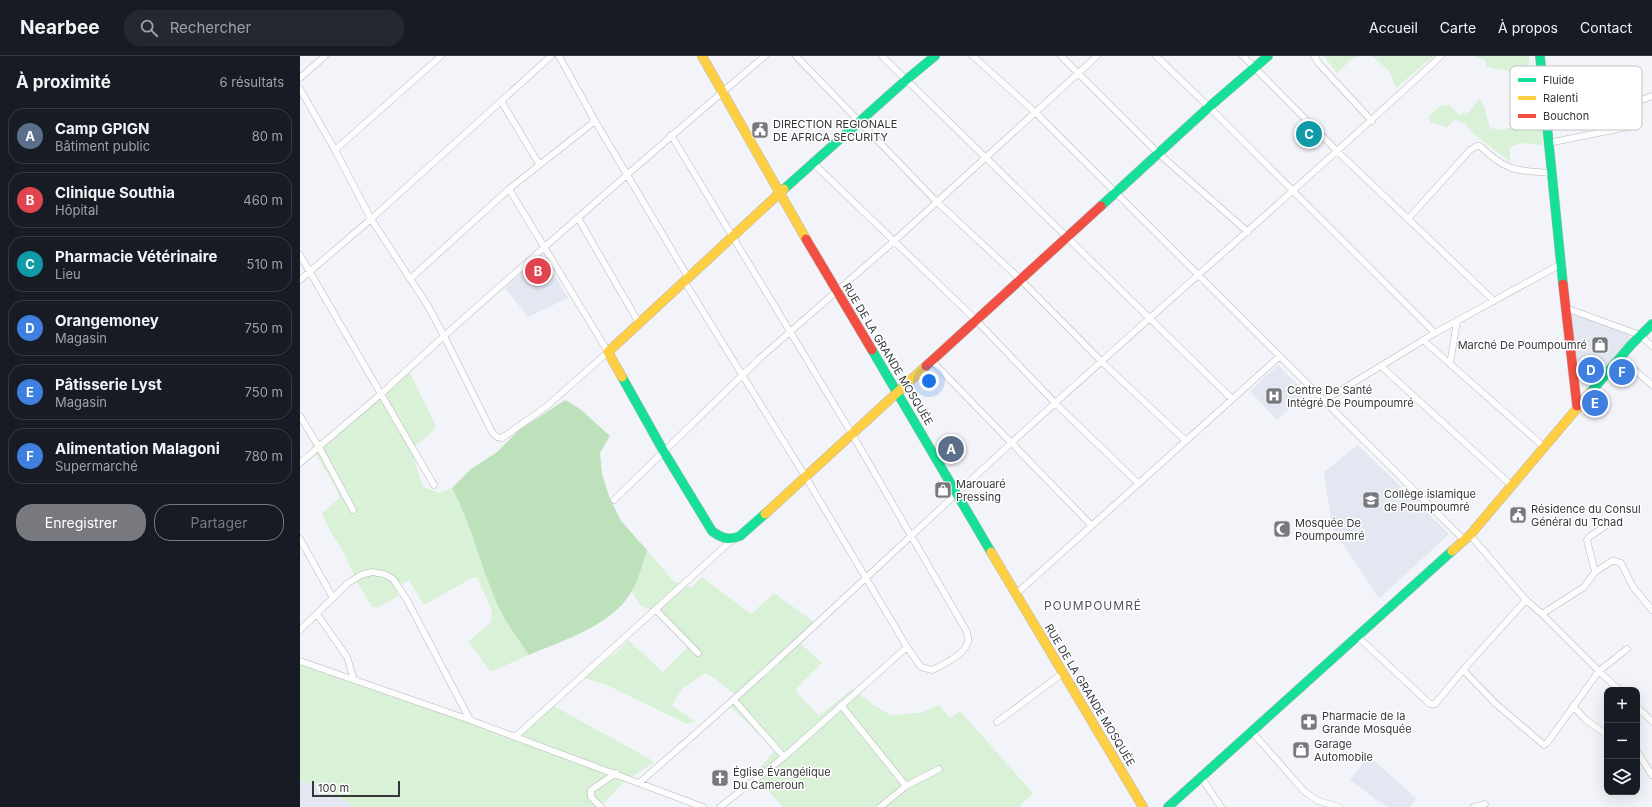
<!DOCTYPE html>
<html lang="fr">
<head>
<meta charset="utf-8">
<style>
	:root { --surface:#171b24; --page:#242831; --text:#f1f3f6; --muted:#9ea1a6; --line:#363941; --accent:#78797e }
	body { margin:0; font-family:Inter,sans-serif; background:var(--page); color:var(--text) }
	.controls { position:absolute; right:12px; bottom:12px; display:grid; overflow:hidden; border-radius:8px; box-shadow:0 4px 16px #0002 }
	.controls button { width:36px; height:36px; display:grid; place-items:center; padding:0; border:0; border-bottom:1px solid var(--line); background:var(--surface); color:var(--text); font:20px sans-serif }
	.scale { position:absolute; left:12px; bottom:10px; width:88px; box-sizing:border-box; padding-left:4px; border:2px solid #36373b; border-top:0; font-size:11px; line-height:14px; white-space:nowrap; color:#36373b; -webkit-text-stroke:3px #fff; paint-order:stroke }
	.you { position:absolute; left:629px; top:325px; width:14px; height:14px; margin:-10px; border:3px solid #fff; border-radius:50%; background:#1a73e8; box-shadow:0 0 0 6px #1a73e833 }
	.badge { display:grid; place-items:center; width:26px; height:26px; border-radius:50%; background:var(--accent); color:#fff; font-size:13px; font-weight:700 }
	.pin { position:absolute; translate:-50% -50%; border:2px solid #fff; box-shadow:0 1px 4px #0006 }
	.list { margin:0; padding:0; list-style:none }
	h2 { display:flex; justify-content:space-between; align-items:center; height:52px; margin:0; padding:0 16px; font-size:17px }
	h2 small { font-size:13px; font-weight:400; color:var(--muted) }
	.list li { display:grid; grid-template-columns:26px 1fr auto; gap:12px; align-items:center; box-sizing:border-box; height:56px; margin:0 8px 8px; padding:0 8px; border:1px solid var(--line); border-radius:16px }
	.list b { display:block; font-size:15px; white-space:nowrap }
	.list p { margin:0; font-size:13px; white-space:nowrap; color:var(--muted) }
	.list em { font-size:13px; font-style:normal; color:var(--muted) }
	.actions { display:flex; gap:8px; padding:12px 16px }
	.actions a { flex:1; padding:9px 0; border:1px solid var(--accent); border-radius:16px; text-align:center; font-size:14px; color:var(--accent) }
	.actions .main { background:var(--accent); color:#fff }
	.icon { flex:none; width:22px; height:22px; fill:none; stroke:currentColor; stroke-width:2; stroke-linecap:round; stroke-linejoin:round }
	.map { position:relative; flex:none; width:1352px; height:751px; overflow:hidden }
	header { display:flex; align-items:center; gap:24px; box-sizing:border-box; height:56px; padding:0 20px; background:var(--surface); border-bottom:1px solid var(--line) }
	header strong { font-size:19px }
	nav { display:flex; gap:22px; margin-inline-start:auto; font-size:14px }
	.search { width:280px; height:36px; background:var(--page); display:flex; align-items:center; gap:10px; box-sizing:border-box; padding:0 14px; border-radius:16px; color:var(--muted); font-size:15px }
	main { display:flex }
	aside { flex:1; background:var(--surface) }
	.map>svg:first-child { display:block }
</style>
</head>
<body>
<header>
<strong>Nearbee</strong>
<div class="search"><svg class="icon" aria-label="search" viewBox="0 0 24 24"><circle cx="10" cy="10" r="6"/><path d="M15 15l6 6"/></svg>Rechercher</div>
<nav><a>Accueil</a><a>Carte</a><a>À propos</a><a>Contact</a></nav>
</header>
<main>
<aside>
<h2>À proximité<small>6 résultats</small></h2>
<ul class="list">
<li><span class="badge" style="background:#5c6f8a">A</span><div><b>Camp GPIGN</b><p>Bâtiment public</p></div><em>80 m</em></li>
<li><span class="badge" style="background:#e0444e">B</span><div><b>Clinique Southia</b><p>Hôpital</p></div><em>460 m</em></li>
<li><span class="badge" style="background:#0f9aa8">C</span><div><b>Pharmacie Vétérinaire</b><p>Lieu</p></div><em>510 m</em></li>
<li><span class="badge" style="background:#3f7fe0">D</span><div><b>Orangemoney</b><p>Magasin</p></div><em>750 m</em></li>
<li><span class="badge" style="background:#3f7fe0">E</span><div><b>Pâtisserie Lyst</b><p>Magasin</p></div><em>750 m</em></li>
<li><span class="badge" style="background:#3f7fe0">F</span><div><b>Alimentation Malagoni</b><p>Supermarché</p></div><em>780 m</em></li>
</ul>
<div class="actions"><a class="main">Enregistrer</a><a>Partager</a></div>
</aside>
<div class="map">
<svg width="1352" height="751" viewBox="0 0 1352 751">
	<rect width="100%" height="100%" fill="#f3f4f9"/>
	<!-- built -->
	<path fill="#e3e7f1" d="M242 198 268 242 228 261 205 232Z
		M1271 256 1329 277 1330 284 1293 326 1284 325 1278 321Z
		M978 309 1007 338 977 364 950 335Z
		M1058 389 1149 478 1079 543 1032 471 1024 416Z
		M1069 700 1116 742 1110 751H1089L1079 746 1050 724Z
		M0 725 10 727 47 746 52 751H0Z"/>
	<!-- green -->
	<path fill="#d8f1d7" d="M1024 0H1062L1053 2 1037 17Z
		M1072 0H1134L1096 32 1089 15Z
		M1175 0H1229V14L1226 19 1187 11 1186 5Z
		M1179 43 1184 50 1190 72 1201 74 1220 69 1243 67 1242 89 1222 87 1210 91V106L1174 78 1165 68 1156 64 1152 66 1147 71 1130 66 1129 60 1140 50 1150 49 1159 59 1169 56Z
		M108 313 136 370 128 380 111 393 123 431 140 437 152 432 161 448 181 506 205 562 229 599 190 616 177 597 168 586 191 566 192 555 177 521 172 522 124 549 109 524 96 532 98 540 79 551H72L57 526 44 497 30 475 22 457 40 442 36 432 11 390 31 377Z
		M347 494 373 525 391 532 402 521 451 558 474 537 518 569 500 587 522 607 495 634 519 660 553 632 572 648 591 659 619 657 639 649 650 662 660 655 733 737 719 751H483L454 719 475 694 430 650 438 641 414 622 405 617 383 632 372 649 395 665 387 668 307 629 284 622C298 609 317 599 328 584L363 616 390 589 352 554 341 550 331 535 334 530Z
		M0 604 162 662 216 678 252 649 355 706 326 724 300 751H52L47 746 10 727 0 725Z"/>
	<!-- forest -->
	<path fill="#bde1ba" d="M265 344 280 353 310 380 300 397 302 418 310 443 321 465 347 494C343 506 340 518 335 529 317 569 265 583 229 599 221 587 212 575 205 563 182 521 174 473 152 432L171 413 197 396 219 374Z"/>
	<g fill="none" stroke-linecap="round" stroke-linejoin="round">
		<defs>
			<path id="street" d="M259 0 295 65 388 221
				M496 0 636 145 720 223 802 306 885 384
				M582 0 931 342
				M673 0 735 56 1164 484
				M761 0 858 97 948 176
				M856 0 909 51 1135 277
				M943 0 1038 96 1194 245
				M1014 0 1020 9 1072 65
				M0 22 25 0
				M0 33 35 94 71 163 128 250 144 280C250 186 356 92 465 0
				M201 45 239 108
				M371 79 552 378 667 576C667 578 669 583 668 585 666 598 643 609 632 614L621 611 607 591 505 420 384 225
				M1248 87 1333 70C1342 63 1336 54 1339 45L1352 40
				M35 94 141 0
				M513 107 676 264 756 348 838 427
				M278 162 339 267
				M1108 163 1170 94 1177 90H1180C1205 115 1217 115 1251 117
				M0 199 134 429
				M110 223 209 133 295 65
				M0 224 71 163 251 0
				M1266 252 1340 279 1352 290
				M1123 284 1244 391
				M1320 302 1352 329
				M632 305 791 469
				M1150 308 1157 265
				M1081 310 1212 430
				M1025 344 1135 277 1261 208
				M0 360 19 391 53 454
				M0 407 82 337 144 280 192 376 197 381 202 382 247 350 308 296 209 133
				M314 444 459 303 593 186 797 0
				M1170 479 1226 544 1242 558 1299 615 1327 593
				M0 483 33 542
				M1295 516 1287 484 1289 481 1307 469
				M716 538 980 300
				M1226 544 1163 614 1196 648 1244 689 1247 687 1299 615 1319 634
				M356 554 398 597
				M17 558 47 601 54 624
				M1242 558 1284 531 1295 516 1312 505H1315L1321 507 1333 531 1352 554
				M0 574 48 527 61 519 72 516 84 518 93 523 107 544 170 664
				M1057 580 1130 648H1135L1163 614
				M0 605 170 664 403 751
				M434 644 484 701
				M541 649 606 730
				M1273 650 1286 664 1307 679
				M1337 651 1352 665
				M697 666 763 617
				M952 676 1004 735 1018 745 1039 751
				M215 681 432 484
				M1337 696 1352 719
				M901 721 921 751
				M340 726C466 618 586 502 709 389 852 258 999 132 1141 0
				M301 751 291 741V734L316 717
				M420 751 484 701 607 591
				M580 751 606 730 639 713
				M1174 751 1185 748"/>
			<path id="fast" d="M1240 0 1263 228
				M484 133 606 24 635 0
				M801 150 909 51 968 0
				M572 294 691 496
				M322 321 364 396 412 475C421 482 429 485 440 480L465 458
				M1290 337 1331 289 1352 268
				M868 751 1152 495"/>
			<path id="slow" d="M402 0 506 183
				M322 321 308 296 484 133
				M465 458 626 310
				M1152 495 1170 479 1290 337
				M691 496 843 751"/>
			<path id="jam" d="M506 183 572 294
				M1263 228 1277 350
				M626 310 801 150"/>
		</defs>
		<!-- street casing -->
		<use href="#street" stroke="#b6b8bb" stroke-width="7"/>
		<!-- fast casing -->
		<use href="#fast" stroke="#b6b8bb" stroke-width="10"/>
		<!-- slow casing -->
		<use href="#slow" stroke="#b6b8bb" stroke-width="10"/>
		<!-- jam casing -->
		<use href="#jam" stroke="#b6b8bb" stroke-width="10"/>
		<!-- street -->
		<use href="#street" stroke="#fdfdfe" stroke-width="6"/>
		<!-- fast -->
		<use href="#fast" stroke="#16e098" stroke-width="9"/>
		<!-- slow -->
		<use href="#slow" stroke="#ffcf43" stroke-width="9"/>
		<!-- jam -->
		<use href="#jam" stroke="#f24e42" stroke-width="9"/>
	</g>
	<!-- icons -->
	<defs>
		<symbol id="civic-square" viewBox="-11 -11 22 22"><rect x="-9" y="-9" width="18" height="18" rx="4" fill="#78797e" stroke="#fff"/><path d="M-.6-6.5H3V-4.5H.6V-3L4-1V1h2V6H-6V1h2V-1L-.6-3ZM-1.2 2.5V6h2.4V2.5Z" fill="#fff"/></symbol>
		<symbol id="shop-square" viewBox="-11 -11 22 22"><rect x="-9" y="-9" width="18" height="18" rx="4" fill="#78797e" stroke="#fff"/><path d="M-5-2.5h2.3a2.7 3.5 0 0 1 5.4 0H5L5.5 6h-11ZM-1.5-2.5h3a1.5 2.3 0 0 0-3 0Z" fill="#fff"/></symbol>
		<symbol id="hospital-square" viewBox="-11 -11 22 22"><rect x="-9" y="-9" width="18" height="18" rx="4" fill="#78797e" stroke="#fff"/><path d="M-5-5h3v3.5h4V-5h3V5h-3V1.5h-4V5h-3Z" fill="#fff"/></symbol>
		<symbol id="school-square" viewBox="-11 -11 22 22"><rect x="-9" y="-9" width="18" height="18" rx="4" fill="#78797e" stroke="#fff"/><path d="M0-5L7-2L0 1L-7-2ZM-4 1L0 2.5L4 1V4Q0 6-4 4Z" fill="#fff"/></symbol>
		<symbol id="mosque-square" viewBox="-11 -11 22 22"><rect x="-9" y="-9" width="18" height="18" rx="4" fill="#78797e" stroke="#fff"/><path d="M3.5-4.9A6 6 0 1 0 3.5 4.9A5 5 0 1 1 3.5-4.9Z" fill="#fff"/></symbol>
		<symbol id="pharmacy-square" viewBox="-11 -11 22 22"><rect x="-9" y="-9" width="18" height="18" rx="4" fill="#78797e" stroke="#fff"/><path d="M-2-6h4v4h4v4h-4v4h-4v-4h-4v-4h4Z" fill="#fff"/></symbol>
		<symbol id="church-square" viewBox="-11 -11 22 22"><rect x="-9" y="-9" width="18" height="18" rx="4" fill="#78797e" stroke="#fff"/><path d="M-1.2-6h2.4v3.5h3.3v2.4h-3.3V6h-2.4V-.1h-3.3v-2.4h3.3Z" fill="#fff"/></symbol>
	</defs>
	<g fill-rule="evenodd">
		<use href="#civic-square" x="450" y="64" width="20" height="20"/>
		<use href="#shop-square" x="1290" y="279" width="20" height="20"/>
		<use href="#hospital-square" x="964" y="330" width="20" height="20"/>
		<use href="#shop-square" x="633" y="424" width="20" height="20"/>
		<use href="#school-square" x="1061" y="434" width="20" height="20"/>
		<use href="#civic-square" x="1208" y="449" width="20" height="20"/>
		<use href="#mosque-square" x="972" y="463" width="20" height="20"/>
		<use href="#pharmacy-square" x="999" y="656" width="20" height="20"/>
		<use href="#shop-square" x="991" y="684" width="20" height="20"/>
		<use href="#church-square" x="410" y="712" width="20" height="20"/>
	</g>
	<g text-anchor="middle" dominant-baseline="central" stroke-width="3" stroke-linejoin="round" paint-order="stroke">
		<!-- poi labels -->
		<g font-size="11" fill="#36373b" stroke="#fff" text-anchor="start">
			<text x="473" y="68">DIRECTION REGIONALE<tspan x="473" dy="13">DE AFRICA SECURITY</tspan></text>
			<text x="1287" y="289" text-anchor="end">Marché De Poumpoumré</text>
			<text x="987" y="334">Centre De Santé<tspan x="987" dy="13">Intégré De Poumpoumré</tspan></text>
			<text x="656" y="428">Marouaré<tspan x="656" dy="13">Pressing</tspan></text>
			<text x="1084" y="438">Collège islamique<tspan x="1084" dy="13">de Poumpoumré</tspan></text>
			<text x="1231" y="453">Résidence du Consul<tspan x="1231" dy="13">Général du Tchad</tspan></text>
			<text x="995" y="467">Mosquée De<tspan x="995" dy="13">Poumpoumré</tspan></text>
			<text x="1022" y="660">Pharmacie de la<tspan x="1022" dy="13">Grande Mosquée</tspan></text>
			<text x="1014" y="688">Garage<tspan x="1014" dy="13">Automobile</tspan></text>
			<text x="433" y="716">Église Évangélique<tspan x="433" dy="13">Du Cameroun</tspan></text>
		</g>
		<!-- street labels -->
		<g font-size="11" fill="#36373b" stroke="#fff">
			<text transform="translate(588 298) rotate(59)">RUE DE LA GRANDE MOSQUÉE</text>
			<text transform="translate(790 639) rotate(59)">RUE DE LA GRANDE MOSQUÉE</text>
		</g>
		<!-- neighbourhood labels -->
		<g font-size="12" letter-spacing="1" fill="#50535a" stroke="#fff">
			<text x="793" y="549">POUMPOUMRÉ</text>
		</g>
	</g>
	<!-- legend -->
	<rect x="1210" y="10" width="132" height="64" rx="6" fill="#fff" stroke="#c3c3c4" stroke-width="1"/>
	<rect x="1218" y="22" width="18" height="4" fill="#16e098"/>
	<rect x="1218" y="40" width="18" height="4" fill="#ffcf43"/>
	<rect x="1218" y="58" width="18" height="4" fill="#f24e42"/>
	<g font-size="11" fill="#36373b">
		<text x="1243" y="28">Fluide</text>
		<text x="1243" y="46">Ralenti</text>
		<text x="1243" y="64">Bouchon</text>
	</g>
</svg>
<div class="controls">
<button>+</button>
<button>−</button>
<button><svg class="icon" aria-label="layers" viewBox="0 0 24 24"><path d="M12 4l9 5-9 5-9-5zM3 14l9 5 9-5"/></svg></button>
</div>
<div class="scale">100 m</div>
<div class="you"></div>
<div class="pin badge" style="left:651px;top:393px;background:#5c6f8a">A</div>
<div class="pin badge" style="left:238px;top:215px;background:#e0444e">B</div>
<div class="pin badge" style="left:1009px;top:78px;background:#0f9aa8">C</div>
<div class="pin badge" style="left:1291px;top:314px;background:#3f7fe0">D</div>
<div class="pin badge" style="left:1295px;top:347px;background:#3f7fe0">E</div>
<div class="pin badge" style="left:1322px;top:316px;background:#3f7fe0">F</div>
</div>
</main>
</body>
</html>
